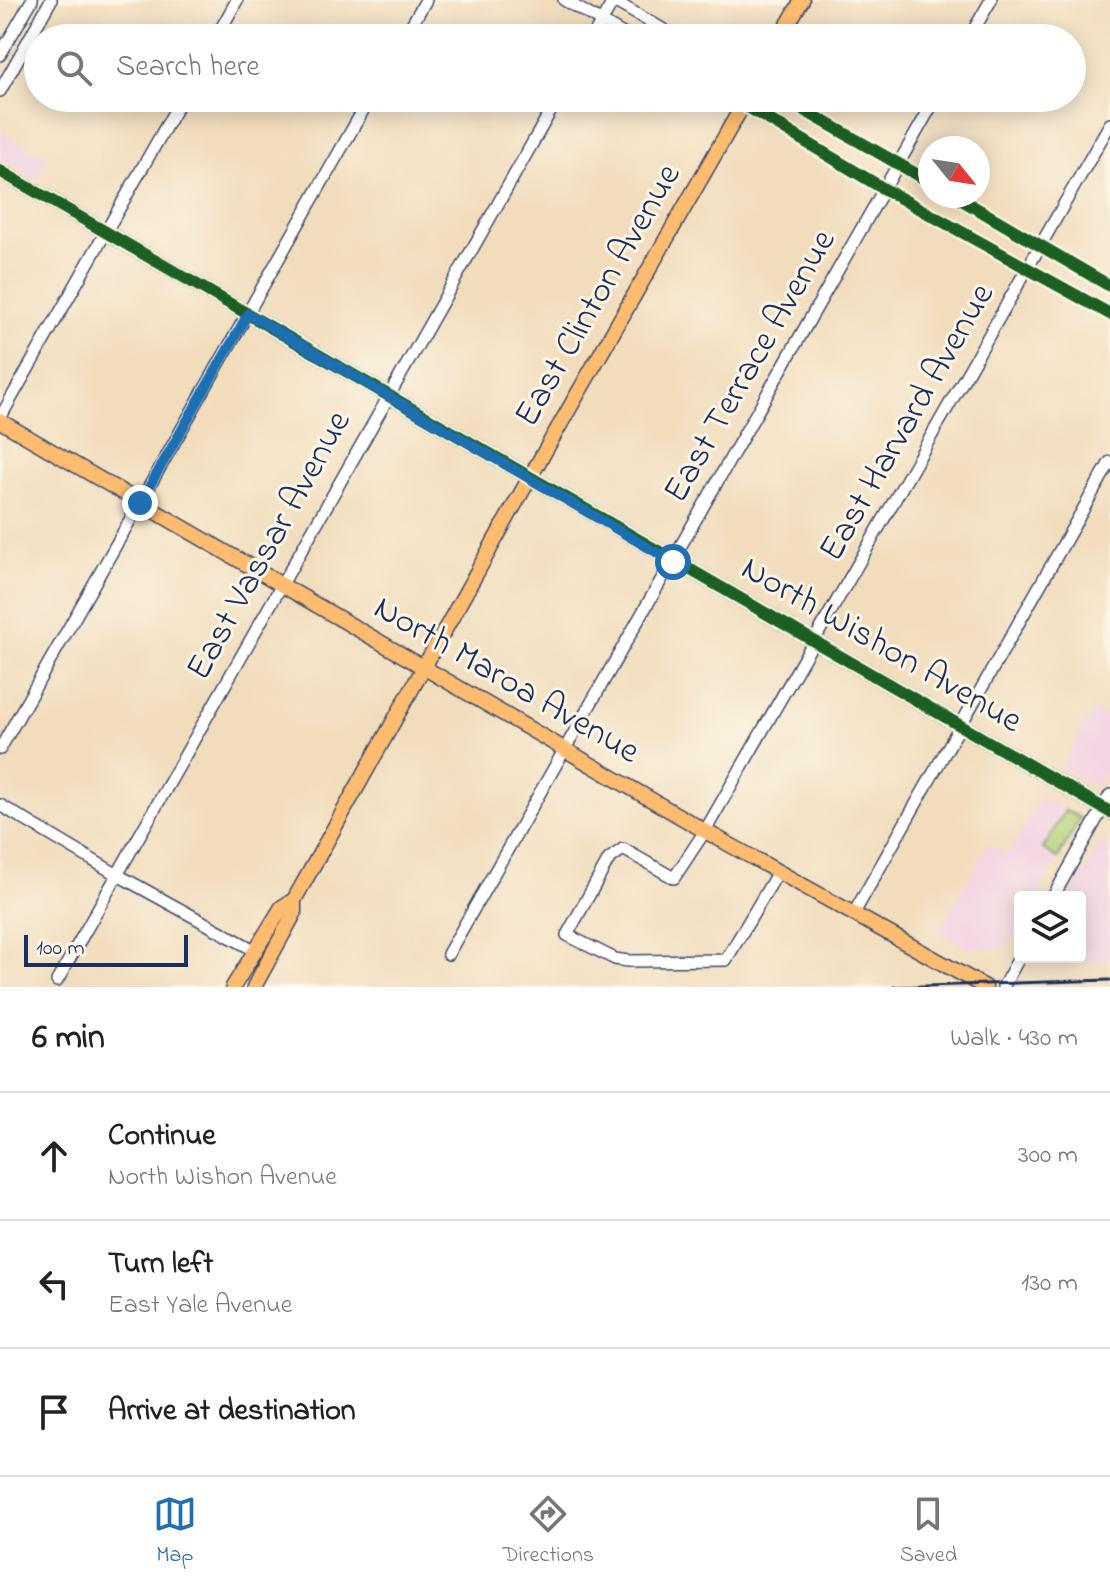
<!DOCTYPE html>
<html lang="en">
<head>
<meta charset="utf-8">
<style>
	:root { --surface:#fff; --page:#f6f6f6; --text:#222; --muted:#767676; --line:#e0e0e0; --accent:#1f6fb2 }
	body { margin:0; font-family:"Indie Flower",sans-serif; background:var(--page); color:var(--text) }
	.controls { position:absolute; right:24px; bottom:24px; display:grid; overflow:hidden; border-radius:8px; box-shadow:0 4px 20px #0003 }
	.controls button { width:72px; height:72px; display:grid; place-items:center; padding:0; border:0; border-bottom:2px solid var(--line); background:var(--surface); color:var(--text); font:40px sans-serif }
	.compass { position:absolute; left:918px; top:136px; width:72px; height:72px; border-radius:50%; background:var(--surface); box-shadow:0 4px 20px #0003; rotate:120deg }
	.scale { position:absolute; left:24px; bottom:20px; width:164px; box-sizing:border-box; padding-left:8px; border:4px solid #1b2f5e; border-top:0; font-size:22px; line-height:28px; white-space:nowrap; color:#1b2f5e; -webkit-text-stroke:6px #fcf5e5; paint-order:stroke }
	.stop { position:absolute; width:24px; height:24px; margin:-18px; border:6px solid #1f6fb2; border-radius:50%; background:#fff }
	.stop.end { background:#1f6fb2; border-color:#fff; box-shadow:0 2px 8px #0008 }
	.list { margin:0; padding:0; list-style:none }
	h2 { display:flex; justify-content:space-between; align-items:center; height:104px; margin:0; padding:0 32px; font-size:34px }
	h2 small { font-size:26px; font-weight:400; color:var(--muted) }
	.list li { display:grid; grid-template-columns:52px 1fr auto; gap:24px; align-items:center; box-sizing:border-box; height:128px; padding:0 32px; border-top:2px solid var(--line) }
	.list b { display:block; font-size:30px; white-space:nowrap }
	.list p { margin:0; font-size:26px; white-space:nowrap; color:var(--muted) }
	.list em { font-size:26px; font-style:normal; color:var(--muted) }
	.icon { flex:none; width:44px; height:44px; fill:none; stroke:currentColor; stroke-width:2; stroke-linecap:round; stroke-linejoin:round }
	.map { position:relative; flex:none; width:1110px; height:987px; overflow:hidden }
	.search { position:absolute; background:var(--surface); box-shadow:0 4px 20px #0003; left:24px; right:24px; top:24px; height:88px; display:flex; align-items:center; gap:20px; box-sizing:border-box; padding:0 28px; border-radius:44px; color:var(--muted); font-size:30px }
	.sheet { height:488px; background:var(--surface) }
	nav { display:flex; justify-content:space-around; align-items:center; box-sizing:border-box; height:112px; border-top:2px solid var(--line); background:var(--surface); font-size:22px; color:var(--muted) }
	nav a { display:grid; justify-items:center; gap:4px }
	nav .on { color:var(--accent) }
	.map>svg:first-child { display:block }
</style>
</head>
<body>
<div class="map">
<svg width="1110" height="987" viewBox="0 0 1110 987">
	<defs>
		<pattern id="grass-tufts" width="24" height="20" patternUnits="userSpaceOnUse" patternTransform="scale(2)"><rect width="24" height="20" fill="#b4d178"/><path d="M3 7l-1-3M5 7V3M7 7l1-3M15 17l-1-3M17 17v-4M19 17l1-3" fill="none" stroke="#9ab46a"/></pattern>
	</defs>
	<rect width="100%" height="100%" fill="#fcf5e5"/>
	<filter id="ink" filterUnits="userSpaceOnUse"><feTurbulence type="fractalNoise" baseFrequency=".0125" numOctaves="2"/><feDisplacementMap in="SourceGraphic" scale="16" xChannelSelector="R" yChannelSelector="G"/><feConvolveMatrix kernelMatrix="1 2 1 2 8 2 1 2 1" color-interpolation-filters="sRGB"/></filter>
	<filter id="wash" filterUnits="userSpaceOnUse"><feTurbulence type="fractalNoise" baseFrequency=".006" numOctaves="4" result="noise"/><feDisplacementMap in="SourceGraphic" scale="32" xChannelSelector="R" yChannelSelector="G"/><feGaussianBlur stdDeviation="1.8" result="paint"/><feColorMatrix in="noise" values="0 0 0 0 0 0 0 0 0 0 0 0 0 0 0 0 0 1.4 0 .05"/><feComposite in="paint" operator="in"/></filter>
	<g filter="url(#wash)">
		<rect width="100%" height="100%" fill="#f1dcbb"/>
		<!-- built -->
		<path fill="#f1d0e3" d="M0 131 49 159 37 179 0 158Z
			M1094 709 1110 718V766L1097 788 1061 767Z
			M1041 796 1065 810 1043 849 1058 858 1036 897H1020V925L1013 937 1006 941 1002 948 970 949 939 931 988 844 1008 855Z
			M1101 842 1110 848V960L1033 962 1036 957H1080V897H1070Z"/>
		<!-- grass -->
		<path fill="url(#grass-tufts)" stroke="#68806b" stroke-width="2" d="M1065 810 1080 818 1058 858 1043 849Z"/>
	</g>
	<g filter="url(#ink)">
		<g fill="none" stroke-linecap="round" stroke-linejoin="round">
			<defs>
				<path id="minor" d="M564 0 630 38
					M612 0 678 38
					M216 38 237 0
					M404 38 426 0
					M592 38 614 0
					M969 38 991 0
					M0 55 32 0
					M0 91 51 0
					M733 98 884 189 1110 314
					M783 98 930 182
					M955 196 1110 286
					M0 418 182 98
					M0 749 370 98
					M0 805 116 874 254 950
					M778 872 726 960 628 961 615 959 567 935 609 859 623 849 674 878 705 831 1110 124
					M1053 897 1110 795
					M854 913 1110 462
					M448 954 936 98
					M57 981 558 98
					M1003 987 1020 956"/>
				<path id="major" d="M780 38 802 0
					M0 171 1110 812
					M0 421 705 831 985 987
					M233 987 282 907 294 900
					M254 987 294 914V900L529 479 747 98"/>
			</defs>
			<!-- minor casing -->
			<use href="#minor" stroke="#3b496c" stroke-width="14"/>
			<!-- major casing -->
			<use href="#major" stroke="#3b496c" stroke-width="17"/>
			<!-- minor -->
			<use href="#minor" stroke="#fff" stroke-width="11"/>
			<!-- major -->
			<use href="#major" stroke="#fdbc6f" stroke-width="14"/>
			<!-- rail -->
			<path stroke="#1b2f5e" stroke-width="3" d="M894 987 1110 980"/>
			<defs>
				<path id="cycleway" d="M733 98 884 189 1110 314
					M783 98 930 182
					M0 171 1110 812
					M955 196 1110 286"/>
			</defs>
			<!-- cycleway casing -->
			<use href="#cycleway" stroke="#fcf5e5" stroke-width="17"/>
			<!-- cycleway -->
			<use href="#cycleway" stroke="#1b5e20" stroke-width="12"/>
		</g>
	</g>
	<g fill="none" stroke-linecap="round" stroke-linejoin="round" filter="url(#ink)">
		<!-- route -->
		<path stroke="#1f6fb2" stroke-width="10" d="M140 503 248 314 673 562"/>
	</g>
	<g text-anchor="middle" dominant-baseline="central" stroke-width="6" stroke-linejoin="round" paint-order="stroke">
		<!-- street labels -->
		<g font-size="36" fill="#1b2f5e" stroke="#fcf5e5">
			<text transform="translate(599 296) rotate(-60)">East Clinton Avenue</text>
			<text transform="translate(751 367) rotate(-60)">East Terrace Avenue</text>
			<text transform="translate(908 423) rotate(-60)">East Harvard Avenue</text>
			<text transform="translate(270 546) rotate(-61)">East Vassar Avenue</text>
			<text transform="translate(881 646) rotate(30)">North Wishon Avenue</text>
			<text transform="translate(506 681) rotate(30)">North Maroa Avenue</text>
		</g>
	</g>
</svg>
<div class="controls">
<button><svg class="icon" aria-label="layers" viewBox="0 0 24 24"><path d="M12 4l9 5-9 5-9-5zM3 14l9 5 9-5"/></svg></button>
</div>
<svg class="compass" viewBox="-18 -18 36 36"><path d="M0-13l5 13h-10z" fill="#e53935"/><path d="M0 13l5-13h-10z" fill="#767676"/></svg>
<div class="scale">100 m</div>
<div class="stop" style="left:673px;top:562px"></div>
<div class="stop end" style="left:140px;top:503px"></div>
<div class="search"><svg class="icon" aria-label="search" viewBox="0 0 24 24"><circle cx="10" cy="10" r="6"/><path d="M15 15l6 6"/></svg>Search here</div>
</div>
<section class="sheet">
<h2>6 min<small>Walk · 430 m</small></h2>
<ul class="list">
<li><svg class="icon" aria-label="ahead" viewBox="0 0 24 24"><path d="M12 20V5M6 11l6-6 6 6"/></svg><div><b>Continue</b><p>North Wishon Avenue</p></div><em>300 m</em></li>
<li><svg class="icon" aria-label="left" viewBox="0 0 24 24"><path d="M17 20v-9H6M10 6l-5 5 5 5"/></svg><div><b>Turn left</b><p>East Yale Avenue</p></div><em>130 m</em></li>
<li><svg class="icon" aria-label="arrive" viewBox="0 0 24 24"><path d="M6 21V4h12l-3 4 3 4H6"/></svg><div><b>Arrive at destination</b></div></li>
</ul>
</section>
<nav>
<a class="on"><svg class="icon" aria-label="map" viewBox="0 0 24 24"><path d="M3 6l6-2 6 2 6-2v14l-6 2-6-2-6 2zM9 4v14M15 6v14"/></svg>Map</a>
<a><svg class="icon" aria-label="directions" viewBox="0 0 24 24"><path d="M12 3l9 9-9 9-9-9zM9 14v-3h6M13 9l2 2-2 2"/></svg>Directions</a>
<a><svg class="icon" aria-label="saved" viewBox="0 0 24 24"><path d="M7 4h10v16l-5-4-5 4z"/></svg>Saved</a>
</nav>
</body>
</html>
